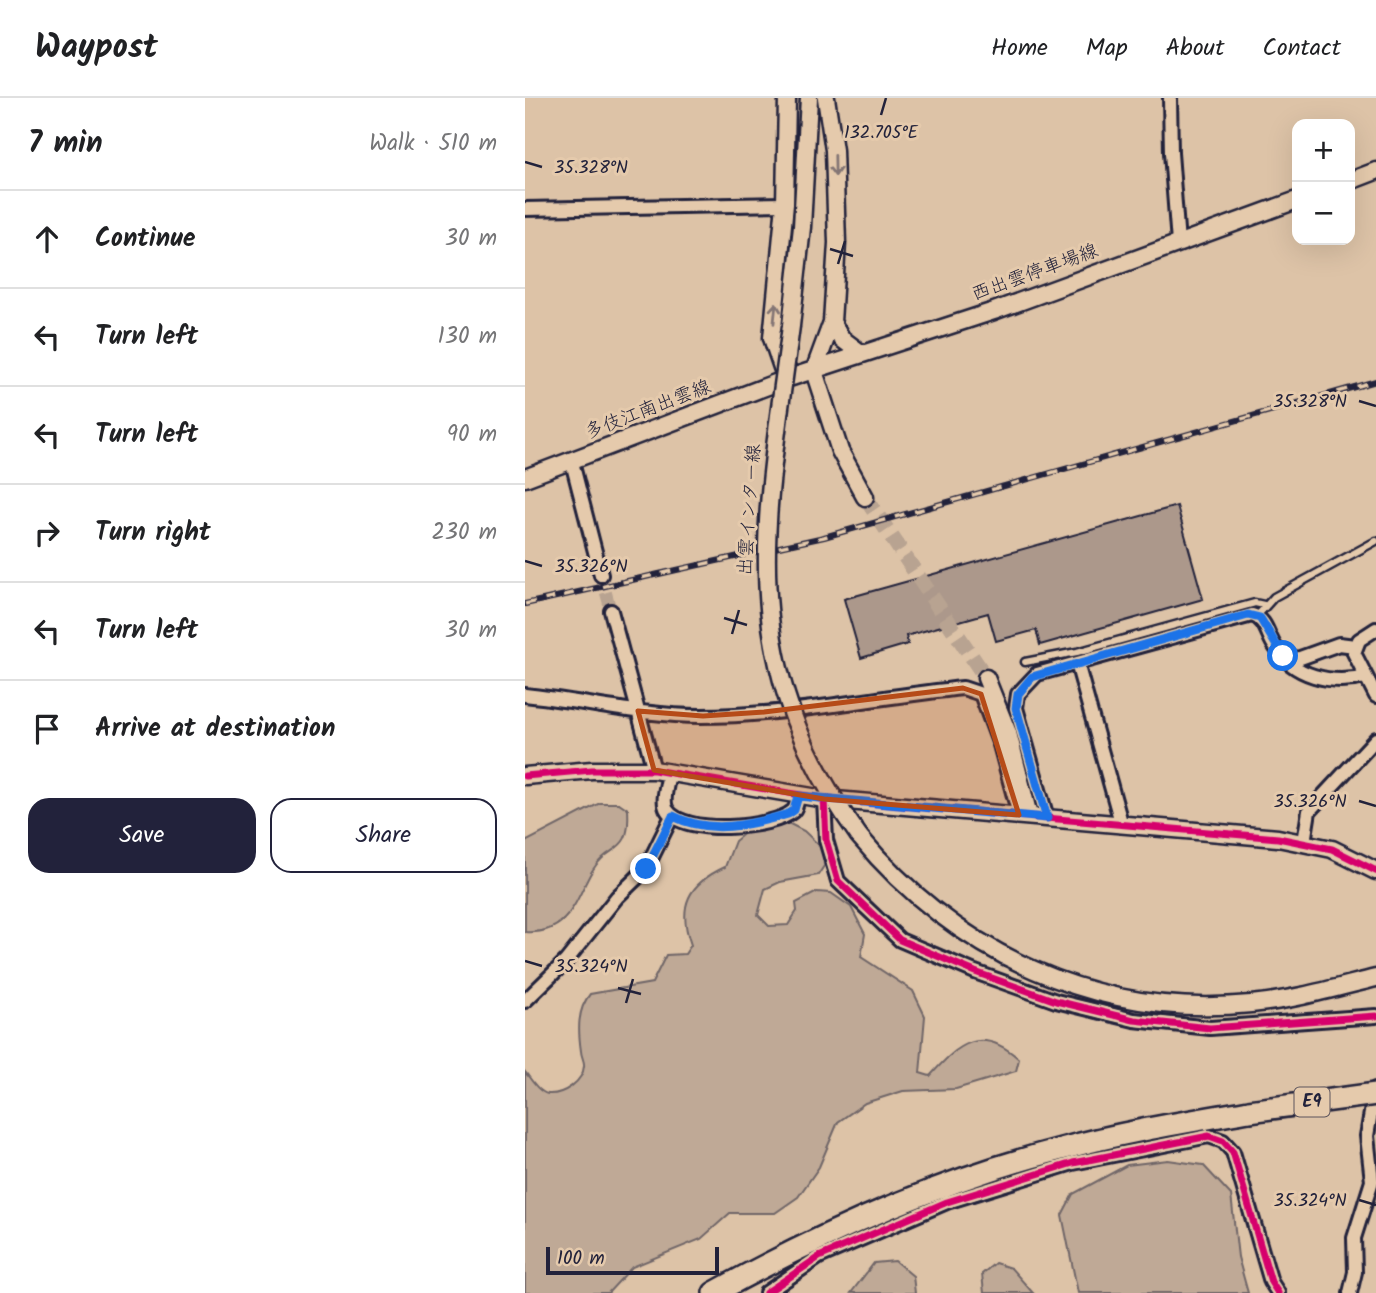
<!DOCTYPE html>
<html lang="en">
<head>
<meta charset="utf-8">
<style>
	:root { --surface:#fff; --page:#f2f2f2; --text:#202124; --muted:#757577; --line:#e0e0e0; --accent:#22223b }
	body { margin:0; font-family:Kalam,"Klee One",sans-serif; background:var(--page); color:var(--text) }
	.controls { position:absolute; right:21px; top:21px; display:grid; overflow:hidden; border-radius:14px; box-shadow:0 7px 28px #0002 }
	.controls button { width:63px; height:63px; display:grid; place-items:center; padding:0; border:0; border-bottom:2px solid var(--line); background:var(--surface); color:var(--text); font:35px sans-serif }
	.scale { position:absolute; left:21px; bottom:18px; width:173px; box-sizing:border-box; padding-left:7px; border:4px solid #22223b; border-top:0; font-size:19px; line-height:24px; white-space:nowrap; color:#22223b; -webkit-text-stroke:5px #e5caac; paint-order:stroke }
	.stop { position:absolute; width:21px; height:21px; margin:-16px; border:5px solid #1a73e8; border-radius:50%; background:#fff }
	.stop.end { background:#1a73e8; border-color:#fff; box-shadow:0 2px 7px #0008 }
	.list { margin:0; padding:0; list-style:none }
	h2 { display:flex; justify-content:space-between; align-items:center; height:91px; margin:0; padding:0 28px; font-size:30px }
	h2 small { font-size:23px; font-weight:400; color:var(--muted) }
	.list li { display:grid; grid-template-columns:46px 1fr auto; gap:21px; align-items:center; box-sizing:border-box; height:98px; padding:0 28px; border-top:2px solid var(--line) }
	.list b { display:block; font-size:26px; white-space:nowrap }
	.list em { font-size:23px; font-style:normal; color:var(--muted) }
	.actions { display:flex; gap:14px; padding:21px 28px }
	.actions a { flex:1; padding:16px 0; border:2px solid var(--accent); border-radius:21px; text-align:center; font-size:24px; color:var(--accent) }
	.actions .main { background:var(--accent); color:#fff }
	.icon { flex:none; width:38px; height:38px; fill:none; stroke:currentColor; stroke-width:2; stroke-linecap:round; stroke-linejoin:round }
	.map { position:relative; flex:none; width:851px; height:1195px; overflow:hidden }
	header { display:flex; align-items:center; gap:42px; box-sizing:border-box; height:98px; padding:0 35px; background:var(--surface); border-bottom:2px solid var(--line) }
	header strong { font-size:33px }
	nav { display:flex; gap:38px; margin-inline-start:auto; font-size:24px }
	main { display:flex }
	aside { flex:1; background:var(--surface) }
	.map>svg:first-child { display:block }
</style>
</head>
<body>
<header>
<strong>Waypost</strong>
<nav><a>Home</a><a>Map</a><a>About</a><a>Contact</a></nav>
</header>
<main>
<aside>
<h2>7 min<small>Walk · 510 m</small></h2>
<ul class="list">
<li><svg class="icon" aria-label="ahead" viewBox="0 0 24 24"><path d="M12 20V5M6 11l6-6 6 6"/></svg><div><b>Continue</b></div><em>30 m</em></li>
<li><svg class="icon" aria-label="left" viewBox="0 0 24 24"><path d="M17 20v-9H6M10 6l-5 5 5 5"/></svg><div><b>Turn left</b></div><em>130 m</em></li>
<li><svg class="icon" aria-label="left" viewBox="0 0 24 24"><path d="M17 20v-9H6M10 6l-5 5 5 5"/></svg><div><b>Turn left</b></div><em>90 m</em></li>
<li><svg class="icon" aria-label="right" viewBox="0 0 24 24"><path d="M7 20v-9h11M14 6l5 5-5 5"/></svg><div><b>Turn right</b></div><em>230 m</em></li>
<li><svg class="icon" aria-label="left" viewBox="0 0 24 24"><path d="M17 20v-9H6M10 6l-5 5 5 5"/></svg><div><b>Turn left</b></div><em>30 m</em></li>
<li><svg class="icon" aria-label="arrive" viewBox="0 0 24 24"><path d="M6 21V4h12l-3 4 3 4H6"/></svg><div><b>Arrive at destination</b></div></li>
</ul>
<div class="actions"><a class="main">Save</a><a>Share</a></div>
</aside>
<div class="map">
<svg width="851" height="1195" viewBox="0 0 851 1195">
	<rect width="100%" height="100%" fill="#ddc3a7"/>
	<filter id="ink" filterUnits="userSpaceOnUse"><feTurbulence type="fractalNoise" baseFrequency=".0143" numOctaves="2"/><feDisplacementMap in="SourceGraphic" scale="14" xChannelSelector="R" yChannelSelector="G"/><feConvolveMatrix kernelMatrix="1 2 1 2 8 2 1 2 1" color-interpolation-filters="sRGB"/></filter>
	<g filter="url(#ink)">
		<!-- green -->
		<path fill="#bfa996" stroke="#706668" stroke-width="2" d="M75 705H94L103 711C106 759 85 743 67 773 50 802 45 837 0 834V744Z
			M263 725 279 733 298 751 299 768 293 777 255 784 240 791 233 817 244 828 263 827 272 813 271 805 292 794 306 795 326 809 340 836 336 859 388 893 400 918 395 975 405 978C434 945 456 927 494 961L491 973 431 991 378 993 340 1005 313 1024 294 1069 273 1099 250 1115H205L176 1141 107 1169 83 1195H0V974C6 981 13 994 23 996 38 997 58 984 59 968 60 964 56 958 56 953 53 932 52 912 65 896L127 885 141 857 160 856 166 847C152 808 163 786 200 769L210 743 222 733Z
			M643 1062 678 1067 706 1097 713 1159 723 1195H553L537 1117 548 1096 602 1067Z
			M370 1163 388 1178 390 1195H326L349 1165Z
			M470 1165 486 1170 508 1195H459L457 1176Z"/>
		<!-- building -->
		<path fill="#ac988b" stroke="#22223b" stroke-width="2" d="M652 408 678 501 515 547 511 532 471 543 463 515 381 538 383 546 336 560 319 501Z"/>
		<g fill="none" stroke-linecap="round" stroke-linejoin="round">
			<!-- street-tunnel -->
			<path stroke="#b8a391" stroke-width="12" stroke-dasharray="12 6" stroke-linecap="butt" d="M76 477 86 513"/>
			<!-- secondary-tunnel -->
			<path stroke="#b8a391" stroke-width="16" stroke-dasharray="16 8" stroke-linecap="butt" d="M340 399 461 580"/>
			<defs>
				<path id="lane" d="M732 518 749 499 851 443
					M500 564 552 554 730 505 739 507"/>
				<path id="street" d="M645 0 646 55 653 145
					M0 111 260 106
					M47 364 76 477
					M86 513 129 672
					M851 531 834 542 829 555 851 598
					M764 564 814 546 830 548
					M552 565 597 728
					M0 597C59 603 117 618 176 618 263 618 351 599 438 590L456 596 475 647 494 717
					M144 674C143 685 136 703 142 712 158 738 248 731 268 713 272 709 272 703 273 698
					M299 701 301 742 313 783 375 842 450 874 531 903 609 922 685 930 851 918
					M522 720 491 610 493 596 512 576 727 517C741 521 742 536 749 547 768 579 806 587 841 579
					M779 744 784 713 851 641
					M0 903 41 863 92 799 121 771 147 718
					M241 1195 294 1159 422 1104 548 1065 684 1038 698 1043 708 1054 746 1184 753 1195
					M825 1195 830 1174 829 1140 847 1083 842 1038 850 991"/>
				<path id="secondary" d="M301 0 309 52 312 145 307 224 289 273 315 353 340 399
					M825 83 851 73
					M307 224 317 241 337 256
					M266 228 277 129 284 0
					M261 281 247 240 260 106 262 0
					M0 380 261 281 469 213 772 102
					M461 580 483 635 504 718
					M0 678 67 672H129L299 701 753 740 807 751 851 773
					M334 738C432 856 572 921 726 906 769 902 810 890 851 880"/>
				<path id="highway" d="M189 1195C299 1134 415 1082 536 1051 598 1034 661 1024 724 1013"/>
			</defs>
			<!-- lane casing -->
			<use href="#lane" stroke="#22223b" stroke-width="11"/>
			<!-- street casing -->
			<use href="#street" stroke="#22223b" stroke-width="18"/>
			<!-- secondary casing -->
			<use href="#secondary" stroke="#22223b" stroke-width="21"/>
			<!-- highway casing -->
			<use href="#highway" stroke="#22223b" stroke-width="26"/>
			<!-- lane -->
			<use href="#lane" stroke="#e5caac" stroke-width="6"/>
			<!-- street -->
			<use href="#street" stroke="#e5caac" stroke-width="12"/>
			<!-- secondary -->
			<use href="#secondary" stroke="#e5caac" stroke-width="16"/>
			<!-- highway -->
			<use href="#highway" stroke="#e5caac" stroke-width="21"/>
			<defs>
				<path id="rail" d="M0 506 299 439 851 283"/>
			</defs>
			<!-- rail casing -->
			<use href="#rail" stroke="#22223b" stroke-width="6"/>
			<!-- rail -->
			<use href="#rail" stroke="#e5caac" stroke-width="3.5" stroke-dasharray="10" stroke-linecap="butt"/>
			<defs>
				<path id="secondary-bridge" d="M266 228C240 427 207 562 334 738"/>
				<path id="highway-bridge" d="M724 1013 851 996"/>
			</defs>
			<!-- secondary-bridge casing -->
			<use href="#secondary-bridge" stroke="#22223b" stroke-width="21" stroke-linecap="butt"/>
			<!-- highway-bridge casing -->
			<use href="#highway-bridge" stroke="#22223b" stroke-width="26" stroke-linecap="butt"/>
			<!-- secondary-bridge -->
			<use href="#secondary-bridge" stroke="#e5caac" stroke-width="16"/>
			<!-- highway-bridge -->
			<use href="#highway-bridge" stroke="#e5caac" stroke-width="21"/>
			<defs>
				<path id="cycleway" d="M0 678 67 672H129L299 701 753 740 807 751 851 773
					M299 701 301 742 313 783 375 842 450 874 531 903 609 922 685 930 851 918
					M241 1195 294 1159 422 1104 548 1065 684 1038 698 1043 708 1054 746 1184 753 1195"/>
			</defs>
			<!-- cycleway casing -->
			<use href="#cycleway" stroke="#e5caac" stroke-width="11"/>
			<!-- cycleway -->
			<use href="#cycleway" stroke="#d6006c" stroke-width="7"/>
		</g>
		<!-- one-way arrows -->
		<defs><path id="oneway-shaft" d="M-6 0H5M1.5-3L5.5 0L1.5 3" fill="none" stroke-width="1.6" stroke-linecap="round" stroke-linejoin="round" transform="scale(1.75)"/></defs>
		<g stroke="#847674">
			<use href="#oneway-shaft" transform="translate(310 68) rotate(89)"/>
			<use href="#oneway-shaft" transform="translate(250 215) rotate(-84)"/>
		</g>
	</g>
	<g fill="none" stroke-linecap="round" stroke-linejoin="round" filter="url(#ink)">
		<!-- route -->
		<path stroke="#1a73e8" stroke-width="9" d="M121 771 148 718C185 737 225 727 263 716L269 712 273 698 522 720 491 610 493 596 507 579 723 517 735 520 758 558"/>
	</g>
	<!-- marked area -->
	<path fill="#b64b18" fill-opacity="0.2" stroke="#b64b18" stroke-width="5" stroke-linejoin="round" d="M438 590 456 596 494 717 299 701 129 672 113 613 178 618 239 614Z"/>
	<!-- ticks -->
	<path fill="none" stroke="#22223b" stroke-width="2.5" d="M356 17 361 0M0 64 17 69M305 151 328 158M313 166 320 143M834 303 851 308M0 463 17 468M199 520 222 527M207 536 214 512M834 703 851 708M0 863 17 868M93 890 116 896M101 905 108 881M834 1102 851 1107"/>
	<g text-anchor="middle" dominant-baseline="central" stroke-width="6" stroke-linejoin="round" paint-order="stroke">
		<!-- shield labels -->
		<rect fill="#e5caac" stroke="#5c545d" stroke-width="2" x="769.5" y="989.5" width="35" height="29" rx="5"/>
		<g font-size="18" font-weight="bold" fill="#22223b">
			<text x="787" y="1004">E9</text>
		</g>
		<!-- street labels -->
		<g font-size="19" fill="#22223b" stroke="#e5caac">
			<text transform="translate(510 175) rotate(-20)">西出雲停車場線</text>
			<text transform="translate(123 312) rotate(-21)">多伎江南出雲線</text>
			<text transform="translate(225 412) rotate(-86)">出雲インター線</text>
		</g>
	</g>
	<g font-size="18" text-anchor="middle" fill="#22223b" stroke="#e5caac" stroke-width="6" stroke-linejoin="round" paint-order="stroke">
		<text x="356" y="40">132.705°E</text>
		<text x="66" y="75">35.328°N</text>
		<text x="785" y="309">35.328°N</text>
		<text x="66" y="474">35.326°N</text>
		<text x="785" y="709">35.326°N</text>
		<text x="66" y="874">35.324°N</text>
		<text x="785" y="1108">35.324°N</text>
	</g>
</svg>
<div class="controls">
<button>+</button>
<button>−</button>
</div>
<div class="scale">100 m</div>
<div class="stop" style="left:758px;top:558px"></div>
<div class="stop end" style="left:121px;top:771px"></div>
</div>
</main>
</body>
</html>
